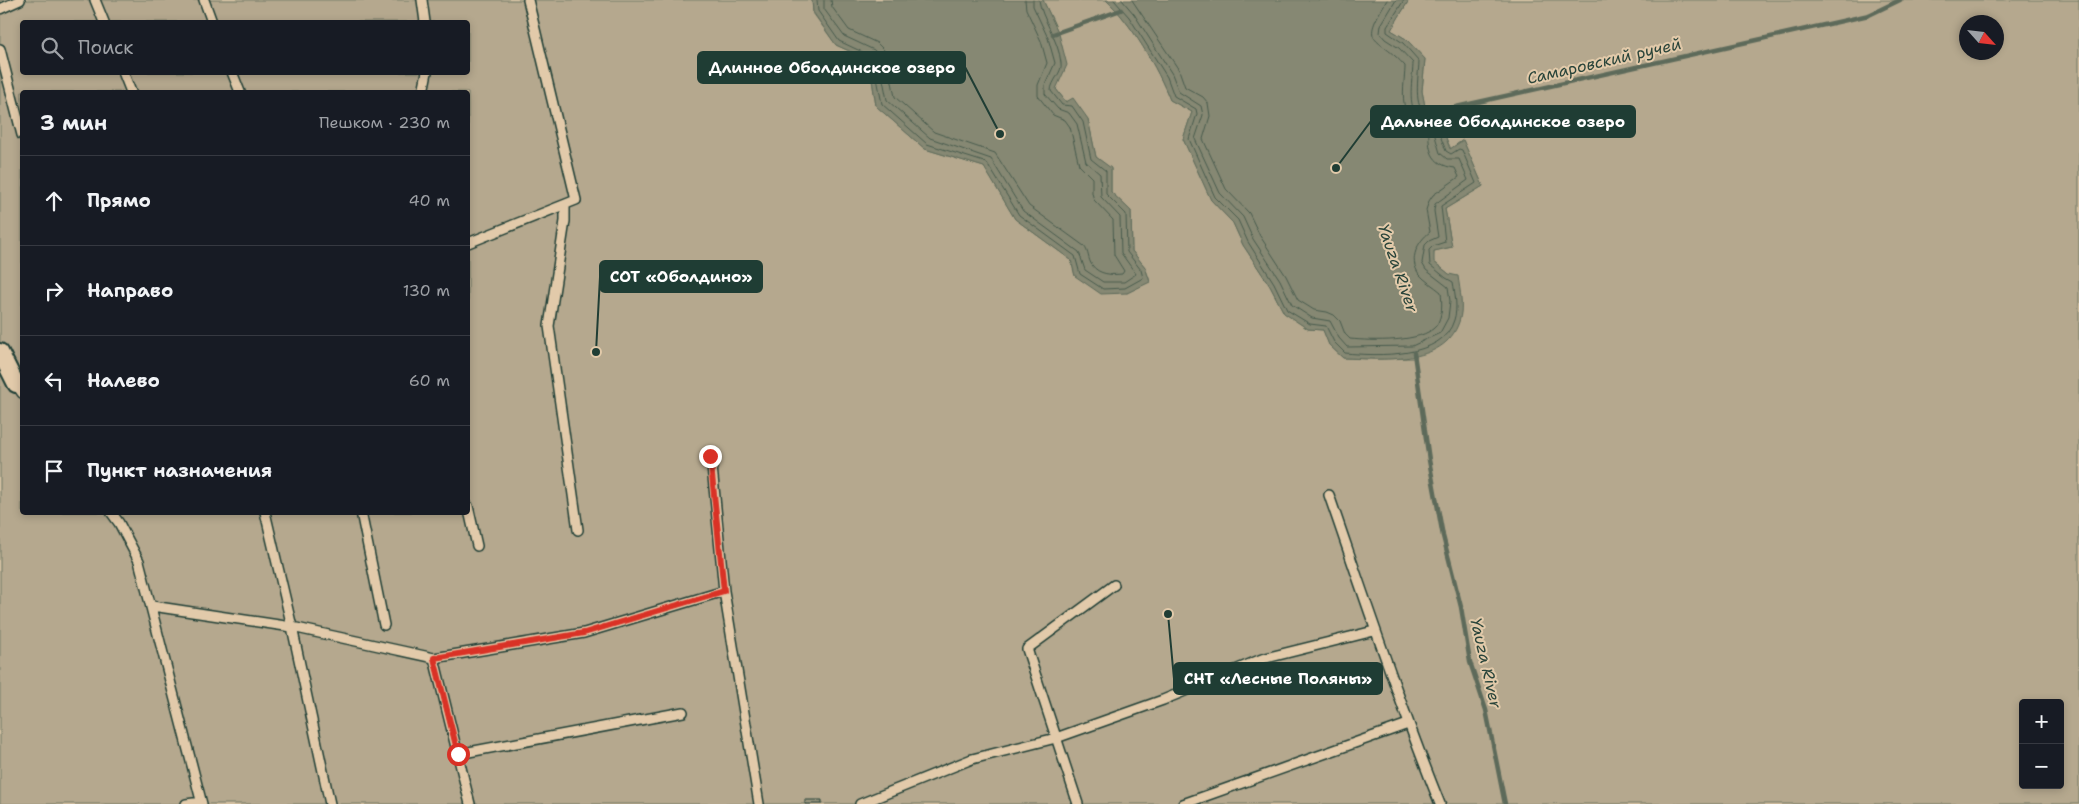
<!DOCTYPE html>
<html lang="ru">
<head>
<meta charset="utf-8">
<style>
	:root { --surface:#171b24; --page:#242831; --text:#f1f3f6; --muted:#9ea1a6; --line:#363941 }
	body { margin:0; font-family:"Shantell Sans",sans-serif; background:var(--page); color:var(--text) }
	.controls { position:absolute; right:15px; bottom:15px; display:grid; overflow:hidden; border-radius:5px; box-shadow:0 2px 8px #0003 }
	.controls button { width:45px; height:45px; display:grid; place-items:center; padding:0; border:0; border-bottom:1px solid var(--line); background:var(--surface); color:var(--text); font:25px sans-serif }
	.compass { position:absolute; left:1959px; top:15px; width:45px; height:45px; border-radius:50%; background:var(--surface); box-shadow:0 2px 8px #0003; rotate:117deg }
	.stop { position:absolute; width:15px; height:15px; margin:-11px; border:4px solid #d93025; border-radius:50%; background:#fff }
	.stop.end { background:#d93025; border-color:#fff; box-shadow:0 1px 5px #0008 }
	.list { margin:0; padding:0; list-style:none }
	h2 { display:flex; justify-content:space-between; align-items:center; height:65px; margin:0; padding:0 20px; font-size:21px }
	h2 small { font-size:16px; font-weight:400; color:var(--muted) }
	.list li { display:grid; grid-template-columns:32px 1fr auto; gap:15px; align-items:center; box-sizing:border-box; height:90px; padding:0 20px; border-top:1px solid var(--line) }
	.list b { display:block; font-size:19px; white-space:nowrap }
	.list em { font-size:16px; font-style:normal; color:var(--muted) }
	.icon { flex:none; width:28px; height:28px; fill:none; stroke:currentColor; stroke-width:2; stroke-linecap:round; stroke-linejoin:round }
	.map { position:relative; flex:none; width:2079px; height:804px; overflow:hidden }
	.search { position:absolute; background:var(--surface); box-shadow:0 2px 8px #0003; left:20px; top:20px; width:450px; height:55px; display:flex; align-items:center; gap:12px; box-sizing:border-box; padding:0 18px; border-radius:5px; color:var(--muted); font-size:19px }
	.panel { position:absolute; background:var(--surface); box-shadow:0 2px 8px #0003; left:20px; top:90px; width:450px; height:425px; border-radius:5px }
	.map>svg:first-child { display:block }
</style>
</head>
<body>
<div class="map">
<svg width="2079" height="804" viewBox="0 0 2079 804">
	<rect width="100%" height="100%" fill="#d6c2a3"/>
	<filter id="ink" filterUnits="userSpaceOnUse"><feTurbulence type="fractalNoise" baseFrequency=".02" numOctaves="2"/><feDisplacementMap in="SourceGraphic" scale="10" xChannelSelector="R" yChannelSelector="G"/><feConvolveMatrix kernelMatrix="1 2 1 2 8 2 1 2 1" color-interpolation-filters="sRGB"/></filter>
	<g filter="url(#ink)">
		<!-- green -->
		<path fill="#b5a88e" stroke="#6a7261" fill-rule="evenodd" d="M0 0H812L813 13 836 45 869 60 876 106 925 149 984 167 1015 219 1071 260 1075 276 1127 293 1150 281 1145 267 1132 251 1131 211 1111 192V169L1096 157 1088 119 1066 102 1056 89 1059 34 1043 0H1106C1131 22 1158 69 1170 100L1192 112 1183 139 1211 200 1233 223 1243 245 1270 286 1284 313 1308 329 1323 330 1329 345 1343 358 1375 359 1415 358 1449 274 1433 261 1434 251 1452 247 1445 209 1483 186 1463 140 1451 149 1446 138 1441 110 1425 107 1422 91 1425 59 1406 39 1391 30 1409 0H2079V804H0ZM22 22H468V72H22ZM1966 22H1996V52H1966ZM22 92H468V512H22ZM2023 703H2060V785H2023Z"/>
		<!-- water -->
		<path fill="#868873" stroke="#5d6a5a" d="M812 0H1043L1059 34 1067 65 1056 89 1066 102 1073 98 1088 119 1096 157 1111 168V192L1131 211 1132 251 1145 267 1150 282 1127 293 1101 294 1075 276 1071 260 1015 219 984 167 925 149 876 106 869 60 836 45 813 12Z
			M1106 0H1409L1391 30 1406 39 1425 59 1422 91 1425 106 1441 110 1451 109 1456 129 1446 138 1450 149 1463 140 1483 186 1445 209 1452 247 1434 251V262L1449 274 1458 276C1460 291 1464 308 1459 322 1444 367 1380 359 1343 358L1329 345 1323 330 1308 329 1284 313 1270 286 1243 245 1233 223 1211 200 1183 139 1192 112 1170 100C1158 69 1131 22 1106 0Z"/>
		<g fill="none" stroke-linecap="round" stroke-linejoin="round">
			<!-- shore -->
			<path stroke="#485b4d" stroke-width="1" d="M817 0 818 11 839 41 873 57 882 104 927 144 987 163 1019 215 1075 256 1080 274 1103 289 1125 288 1143 278 1141 270 1127 252 1126 214 1106 194V171L1091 159 1083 122 1072 106 1062 105 1051 91C1051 81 1063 72 1061 63 1059 40 1041 18 1039 0
				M824 0V9L844 36 874 50 878 54 887 100 930 138 991 159 1023 211 1079 252 1085 270 1103 282H1124L1136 274 1121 253 1120 217 1101 197 1100 174 1086 162 1077 124 1069 113 1058 109 1045 94V85L1055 63 1048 38 1033 6V0
				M831 0 832 7 849 30 877 43 884 50 887 57 895 97 934 132 995 153 1029 206 1084 246C1089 252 1088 260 1092 265 1099 275 1112 275 1122 274L1124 271 1114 255 1113 220 1094 200 1092 193V178L1079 165 1070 127 1065 120 1053 115 1038 96V85L1047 63 1041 41 1026 9 1025 0
				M1114 0 1129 17 1167 77 1174 96 1196 109 1197 114 1189 139 1215 197 1238 220 1248 242 1274 283 1287 310 1310 324 1326 326 1334 342 1345 353C1377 356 1443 359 1454 320 1458 308 1455 294 1453 282L1446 278 1430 265 1429 250 1433 246 1445 242 1441 206 1476 183 1462 150 1459 149 1451 154 1446 151 1441 138 1450 127 1447 116C1440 115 1431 115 1424 111 1413 106 1419 71 1419 61L1403 43 1387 32V27L1404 0
				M1122 0 1134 14 1172 74 1179 92 1201 106 1203 115 1195 139 1220 193 1243 217 1253 239 1280 280 1292 305 1312 318 1330 321 1339 338 1347 347 1412 346 1440 333 1448 318 1450 301 1448 287 1426 270 1422 263 1425 245 1429 241 1438 237 1434 211 1435 204 1468 180 1459 159H1447L1440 153 1435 136 1442 123C1435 120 1426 120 1419 116 1406 109 1413 76 1413 63L1399 48 1385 39 1380 33 1381 25 1396 0
				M1132 0 1179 70 1185 87 1203 97 1208 103 1210 116 1203 139 1226 189 1249 213 1260 236 1286 276 1298 300 1314 310 1327 312 1334 315 1340 321 1345 334 1350 339C1371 341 1422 343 1436 326 1443 316 1442 303 1441 292 1434 286 1425 281 1419 274 1408 259 1418 241 1430 232L1426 210 1429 201 1433 195 1459 177 1455 168C1430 165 1428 148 1429 127 1424 125 1418 125 1413 121 1398 109 1405 82 1405 66 1377 34 1358 47 1387 0"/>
			<!-- stream -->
			<path stroke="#5d6a5a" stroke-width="4.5" d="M1053 34 1121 10
				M1438 111 1869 15 1900 0
				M1414 353 1429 460 1443 536 1461 607 1470 662 1486 710 1505 804"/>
		</g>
		<!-- building -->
		<path fill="#9d9880" stroke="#1f3d34" d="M805 800H822V804H805Z"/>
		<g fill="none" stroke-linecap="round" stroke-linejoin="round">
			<defs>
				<path id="service" d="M95 0 104 22
					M204 0 212 22
					M422 0 425 22
					M0 9 20 0
					M0 49 22 135
					M123 72 131 92
					M232 72 240 92
					M423 92 427 72
					M565 205V221L549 326 578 530
					M468 243 576 200 528 0
					M16 384 22 393
					M711 456 724 591 759 804
					M1329 495C1365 599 1399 702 1440 804
					M468 506 477 546
					M111 512 119 523 139 561 202 804
					M265 512 292 627 330 804
					M361 512 384 625
					M152 606 292 627 434 658 584 633 724 591
					M434 658 470 804
					M458 754 683 712
					M186 804 201 802
					M860 804 972 759 1056 738 1163 700 1262 659 1374 631
					M1078 804 1027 649 1114 585
					M1183 804 1408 724"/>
				<path id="minor" d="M0 352 16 384"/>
			</defs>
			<!-- service casing -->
			<use href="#service" stroke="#1f3d34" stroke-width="12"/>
			<!-- minor casing -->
			<use href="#minor" stroke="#1f3d34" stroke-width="20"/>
			<!-- service -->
			<use href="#service" stroke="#e2caaa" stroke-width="9"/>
			<!-- minor -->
			<use href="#minor" stroke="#e2caaa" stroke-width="16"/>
		</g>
	</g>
	<g fill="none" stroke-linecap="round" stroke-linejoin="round" filter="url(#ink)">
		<!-- route -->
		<path stroke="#d93025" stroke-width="6" d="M458 754 434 658 584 633 724 591 710 456"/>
	</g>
	<g text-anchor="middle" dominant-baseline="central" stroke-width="4" stroke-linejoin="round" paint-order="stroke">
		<!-- water labels -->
		<g font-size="16" font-style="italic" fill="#29443a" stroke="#e2caaa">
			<text transform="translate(1604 61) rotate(-13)">Самаровский ручей</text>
			<text transform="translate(1398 268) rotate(71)">Yauza River</text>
			<text transform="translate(1486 663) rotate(77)">Yauza River</text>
		</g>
	</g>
	<!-- callouts -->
	<path fill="none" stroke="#1f3d34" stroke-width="2" d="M1000 134L965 67M1336 168L1371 121M596 352L600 277M1168 614L1174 679"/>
	<g fill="#1f3d34" stroke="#e2caaa" stroke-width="2">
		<circle cx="1000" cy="134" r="5"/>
		<circle cx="1336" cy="168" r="5"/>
		<circle cx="596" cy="352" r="5"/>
		<circle cx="1168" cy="614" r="5"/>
	</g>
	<g fill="#1f3d34" stroke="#1f3d34" stroke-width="2">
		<rect x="698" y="52" width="267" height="31" rx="5"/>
		<rect x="1371" y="106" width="264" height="31" rx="5"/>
		<rect x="600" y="261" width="162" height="31" rx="5"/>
		<rect x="1174" y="663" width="208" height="31" rx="5"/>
	</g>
	<g font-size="16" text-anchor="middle" font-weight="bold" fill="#fff">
		<text x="832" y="73">Длинное Оболдинское озеро</text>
		<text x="1503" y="127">Дальнее Оболдинское озеро</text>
		<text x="681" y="282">СОТ «Оболдино»</text>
		<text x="1278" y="684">СНТ «Лесные Поляны»</text>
	</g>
</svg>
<div class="controls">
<button>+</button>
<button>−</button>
</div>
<svg class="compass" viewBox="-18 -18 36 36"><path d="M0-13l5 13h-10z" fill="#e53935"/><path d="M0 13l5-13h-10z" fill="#9ea1a6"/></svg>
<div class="stop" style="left:458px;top:754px"></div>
<div class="stop end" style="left:710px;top:456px"></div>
<div class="search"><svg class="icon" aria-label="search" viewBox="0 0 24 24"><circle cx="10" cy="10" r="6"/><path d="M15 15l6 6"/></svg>Поиск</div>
<section class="panel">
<h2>3 мин<small>Пешком · 230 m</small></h2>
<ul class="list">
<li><svg class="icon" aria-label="ahead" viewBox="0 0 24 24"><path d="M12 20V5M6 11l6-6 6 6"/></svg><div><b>Прямо</b></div><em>40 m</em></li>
<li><svg class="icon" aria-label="right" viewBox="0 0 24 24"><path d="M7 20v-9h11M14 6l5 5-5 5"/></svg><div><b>Направо</b></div><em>130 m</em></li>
<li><svg class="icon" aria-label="left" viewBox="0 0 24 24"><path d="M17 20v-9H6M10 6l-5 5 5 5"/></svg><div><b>Налево</b></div><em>60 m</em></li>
<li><svg class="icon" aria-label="arrive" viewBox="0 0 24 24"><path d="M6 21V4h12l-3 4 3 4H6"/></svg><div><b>Пункт назначения</b></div></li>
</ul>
</section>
</div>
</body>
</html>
